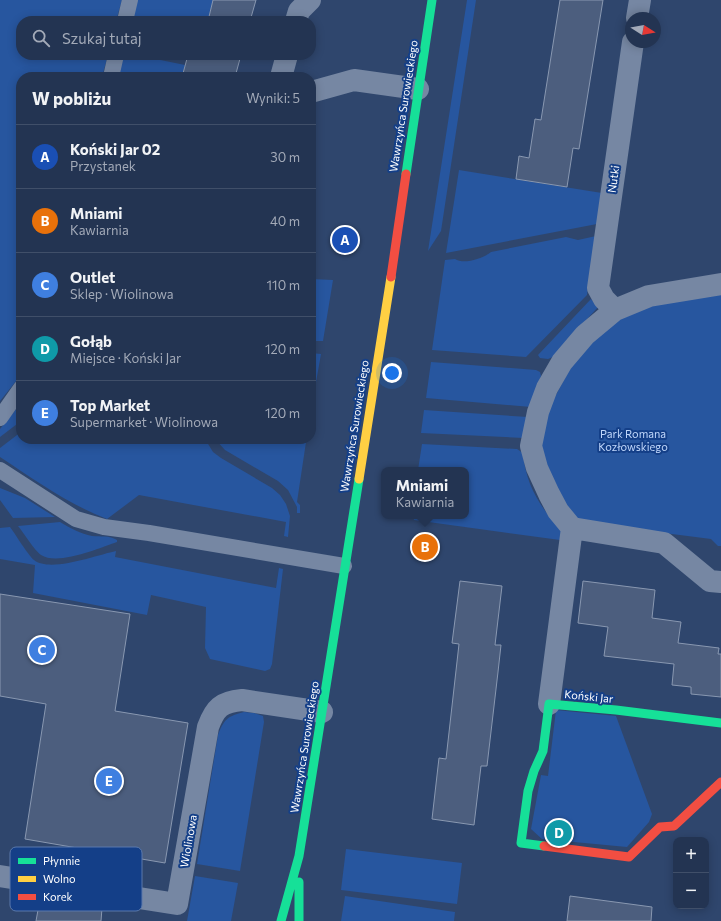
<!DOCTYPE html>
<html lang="pl">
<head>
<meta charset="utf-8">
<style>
	:root { --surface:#233452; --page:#2f3f5c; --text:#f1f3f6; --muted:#a3aab8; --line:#404f69; --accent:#d6ab8b }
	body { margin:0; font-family:Commissioner,sans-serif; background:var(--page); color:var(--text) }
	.controls { position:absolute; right:12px; bottom:12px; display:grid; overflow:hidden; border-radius:8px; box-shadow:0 2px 10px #0003 }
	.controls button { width:36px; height:36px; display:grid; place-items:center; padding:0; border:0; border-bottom:1px solid var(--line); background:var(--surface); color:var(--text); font:20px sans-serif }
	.compass { position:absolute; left:625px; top:12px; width:36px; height:36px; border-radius:50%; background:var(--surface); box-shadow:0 2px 10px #0003; rotate:101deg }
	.you { position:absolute; left:392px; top:373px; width:14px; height:14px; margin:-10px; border:3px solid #fff; border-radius:50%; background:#1a73e8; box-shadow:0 0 0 6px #1a73e833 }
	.badge { display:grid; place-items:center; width:26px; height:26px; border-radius:50%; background:var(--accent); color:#fff; font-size:13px; font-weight:700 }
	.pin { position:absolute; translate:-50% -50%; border:2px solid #fff; box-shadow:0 1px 4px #0006 }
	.popup { position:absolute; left:381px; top:467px; width:88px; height:52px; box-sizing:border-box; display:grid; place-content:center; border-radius:8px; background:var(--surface); filter:drop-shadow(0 1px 3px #0005); font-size:13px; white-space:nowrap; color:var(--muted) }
	.popup b { font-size:15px; color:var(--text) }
	.popup::after { content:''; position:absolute; left:50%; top:100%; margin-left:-8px; border:8px solid transparent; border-top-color:var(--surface) }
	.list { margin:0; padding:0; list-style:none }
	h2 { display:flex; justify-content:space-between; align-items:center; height:52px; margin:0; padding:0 16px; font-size:17px }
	h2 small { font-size:13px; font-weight:400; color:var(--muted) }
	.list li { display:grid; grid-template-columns:26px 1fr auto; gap:12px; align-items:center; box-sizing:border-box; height:64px; padding:0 16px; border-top:1px solid var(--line) }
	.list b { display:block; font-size:15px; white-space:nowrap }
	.list p { margin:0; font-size:13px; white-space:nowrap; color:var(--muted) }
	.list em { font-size:13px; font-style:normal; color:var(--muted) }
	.icon { flex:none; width:22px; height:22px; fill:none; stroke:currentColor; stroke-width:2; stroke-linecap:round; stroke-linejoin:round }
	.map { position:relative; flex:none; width:721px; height:921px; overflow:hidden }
	.search { position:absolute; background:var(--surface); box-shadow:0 2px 10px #0003; left:16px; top:16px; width:300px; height:44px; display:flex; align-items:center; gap:10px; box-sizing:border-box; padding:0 14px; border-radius:16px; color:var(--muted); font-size:15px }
	.panel { position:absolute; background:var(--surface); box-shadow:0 2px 10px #0003; left:16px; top:72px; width:300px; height:372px; border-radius:16px }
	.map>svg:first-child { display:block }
</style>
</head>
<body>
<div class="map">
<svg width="721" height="921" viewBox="0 0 721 921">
	<rect width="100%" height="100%" fill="#2f466d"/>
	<!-- green -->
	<path fill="#27569f" d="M0 0H122L116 21H21V55H108L102 77H21V375L0 401Z
		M136 0H213L208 21H131Z
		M467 0H476L441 231 428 251Z
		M122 55H136L185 65 182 77H115Z
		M459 170 602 193 597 224 446 253Z
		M596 236 587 295 526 357 432 350 445 260 455 259C464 265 484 258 491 252L566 237 578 240Z
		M311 279 333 280 323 341H311Z
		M721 293V546H718L711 539 586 523 577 519 554 491 541 444 549 408 573 363 611 322 634 311 674 300Z
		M591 299 598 307 553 357 548 359 540 358 538 355Z
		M311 353 321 354 315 388 311 387Z
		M431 362 536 370 540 372 541 376 531 407 426 398Z
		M21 403V421L0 437V429Z
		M424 410 528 417 524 438 421 433Z
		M21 432V439H205L213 452 221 458 272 488 280 495 286 504 290 516 288 537 284 536 286 522 139 495 107 519C68 504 35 480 0 457V448Z
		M215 439H299L306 442 297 502 300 505V513H297V507L288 490 278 481 225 450Z
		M422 444 517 449 523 453C526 486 540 507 562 531L560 540 414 520 413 516H466V470H418Z
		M0 488 25 498 55 517 13 518 0 500Z
		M60 522C70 528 81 534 92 536 101 537 109 535 117 540V542C99 548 58 566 41 555 35 551 23 532 18 526Z
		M10 527C16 535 28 555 34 560 50 573 97 555 116 551L115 557 276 588 279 568 283 569 272 664 270 669 265 671 210 659 205 648 206 607 151 595 147 615 33 593 35 565 0 559V528Z
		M556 710 616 716 652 814 649 822 627 847 542 839 531 829 541 775 548 776Z
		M244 712 254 713 263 716 264 722 240 871 197 864 218 735C224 719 228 716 244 712Z
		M346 849 462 863 457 904 341 890Z
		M195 876 238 883 231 921H187Z
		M345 896 455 912 454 921H341Z"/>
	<!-- building -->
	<path fill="#4c5e7e" stroke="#8998b1" d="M213 0H256L250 21H208Z
		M560 0H603L579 149 573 148 567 187 516 179 519 156 529 158 535 119 541 120Z
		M188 55H241L235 77H182Z
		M460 581 502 586 495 645H501L498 672 487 766H481L474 825 432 819 439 758 446 759 459 644 452 643Z
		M583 581 655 590 652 618 681 622 678 643 719 648 718 654H721V697L691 694V687L672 685 674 664 604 656 608 627 578 623Z
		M0 594 130 614 115 711 188 723 165 863 25 839 46 704 0 696Z
		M570 896 652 907 651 921H567Z
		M40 899 102 908 101 921H36Z"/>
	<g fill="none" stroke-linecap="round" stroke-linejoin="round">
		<!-- lane -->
		<path stroke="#7687a3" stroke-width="16" d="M125 21 130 0
			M111 77 116 55
			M0 418 21 388
			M0 470 76 519 104 527 149 533 344 566"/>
		<!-- street -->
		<path stroke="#7687a3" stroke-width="22" d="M637 18 640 0
			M296 21 299 11 310 0
			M281 77 287 55
			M311 92 354 80 418 89
			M721 284 649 296 615 310 585 335 562 362 547 388 538 412 531 446 537 468 549 494 558 511 572 528 664 543 710 581 721 582
			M615 310 604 299 598 288 633 42
			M549 704 572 528
			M0 876 177 904 208 727C215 708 221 702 242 700L322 712"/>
		<!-- fast -->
		<path stroke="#16e098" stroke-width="9" d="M406 174 432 0
			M544 846 521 843 528 791 534 771 543 751 549 704 616 710 721 723
			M299 882V921
			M281 921 299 856 359 479"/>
		<!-- slow -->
		<path stroke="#ffcf43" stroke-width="9" d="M359 479 391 277"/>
		<!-- jam -->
		<path stroke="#f24e42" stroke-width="9" d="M391 277 406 174
			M544 846 629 857 660 827 674 826 721 782"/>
	</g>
	<g text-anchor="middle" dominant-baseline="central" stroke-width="4" stroke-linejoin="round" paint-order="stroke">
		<!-- street labels -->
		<g font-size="11" fill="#fff" stroke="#143f88">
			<text transform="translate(403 106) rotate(-81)">Wawrzyńca Surowieckiego</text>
			<text transform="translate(613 179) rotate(-82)">Nutki</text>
			<text transform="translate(354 426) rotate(-81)">Wawrzyńca Surowieckiego</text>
			<text transform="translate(589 696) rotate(6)">Koński Jar</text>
			<text transform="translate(304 747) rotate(-81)">Wawrzyńca Surowieckiego</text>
			<text transform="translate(188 841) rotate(-80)">Wiolinowa</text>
		</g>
		<!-- park labels -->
		<g font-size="11" fill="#c0d7fb" stroke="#143f88">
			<text x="633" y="433">Park Romana<tspan x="633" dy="13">Kozłowskiego</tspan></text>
		</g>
	</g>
	<!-- legend -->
	<rect x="10" y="847" width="132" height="64" rx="6" fill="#143f88" stroke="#5a79ac" stroke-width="1"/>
	<rect x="18" y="858" width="18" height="6" fill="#16e098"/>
	<rect x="18" y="876" width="18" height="6" fill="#ffcf43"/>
	<rect x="18" y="894" width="18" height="6" fill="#f24e42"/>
	<g font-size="11" fill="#fff">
		<text x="43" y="865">Płynnie</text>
		<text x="43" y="883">Wolno</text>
		<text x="43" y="901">Korek</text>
	</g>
</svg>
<div class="controls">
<button>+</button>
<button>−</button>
</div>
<svg class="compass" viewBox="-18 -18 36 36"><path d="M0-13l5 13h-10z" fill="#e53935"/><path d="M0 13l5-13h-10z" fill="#a3aab8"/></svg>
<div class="you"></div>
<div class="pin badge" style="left:345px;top:240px;background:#1a4fb4">A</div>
<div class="pin badge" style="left:425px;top:547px;background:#e8710a">B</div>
<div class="popup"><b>Mniami</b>Kawiarnia</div>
<div class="pin badge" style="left:42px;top:650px;background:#3f7fe0">C</div>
<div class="pin badge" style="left:559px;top:833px;background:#0f9aa8">D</div>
<div class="pin badge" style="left:109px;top:781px;background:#3f7fe0">E</div>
<div class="search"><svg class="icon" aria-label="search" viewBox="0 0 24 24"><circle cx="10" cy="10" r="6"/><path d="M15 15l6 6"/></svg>Szukaj tutaj</div>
<section class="panel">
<h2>W pobliżu<small>Wyniki: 5</small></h2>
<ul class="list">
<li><span class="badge" style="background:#1a4fb4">A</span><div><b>Koński Jar 02</b><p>Przystanek</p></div><em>30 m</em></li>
<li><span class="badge" style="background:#e8710a">B</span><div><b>Mniami</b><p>Kawiarnia</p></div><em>40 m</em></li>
<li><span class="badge" style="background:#3f7fe0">C</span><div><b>Outlet</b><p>Sklep · Wiolinowa</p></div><em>110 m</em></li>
<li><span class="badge" style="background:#0f9aa8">D</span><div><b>Gołąb</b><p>Miejsce · Koński Jar</p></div><em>120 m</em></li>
<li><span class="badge" style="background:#3f7fe0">E</span><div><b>Top Market</b><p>Supermarket · Wiolinowa</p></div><em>120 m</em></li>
</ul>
</section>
</div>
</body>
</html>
